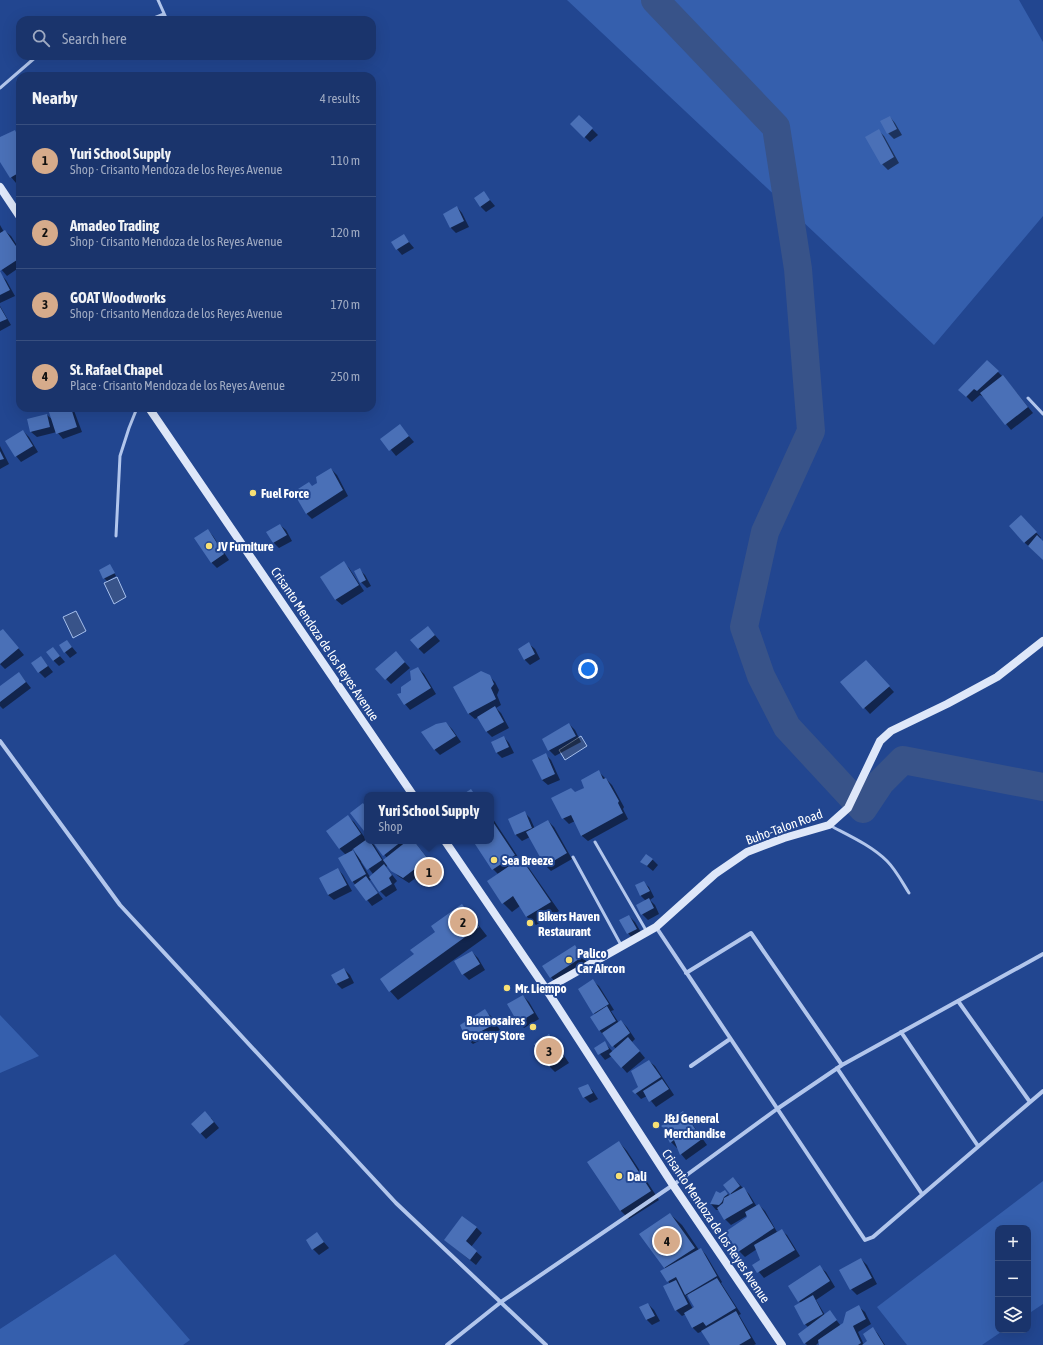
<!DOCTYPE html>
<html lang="en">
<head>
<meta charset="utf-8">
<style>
	:root { --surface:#1a346c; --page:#273f74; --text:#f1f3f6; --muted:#9faac2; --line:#384f7f; --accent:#d6ab8b }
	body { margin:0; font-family:"Asap Condensed",sans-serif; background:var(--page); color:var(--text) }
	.controls { position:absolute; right:12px; bottom:12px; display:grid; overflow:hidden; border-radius:8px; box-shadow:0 4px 16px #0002 }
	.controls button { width:36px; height:36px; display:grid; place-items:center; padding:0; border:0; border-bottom:1px solid var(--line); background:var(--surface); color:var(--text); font:20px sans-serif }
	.you { position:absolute; left:588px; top:669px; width:14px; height:14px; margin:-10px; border:3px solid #fff; border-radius:50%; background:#1a73e8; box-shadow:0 0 0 6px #1a73e833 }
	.badge { display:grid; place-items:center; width:26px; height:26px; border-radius:50%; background:var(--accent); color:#111; font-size:13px; font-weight:700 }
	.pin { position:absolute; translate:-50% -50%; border:2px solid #fff; box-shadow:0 1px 4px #0006 }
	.popup { position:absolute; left:364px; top:792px; width:130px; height:52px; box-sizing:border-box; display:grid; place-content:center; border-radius:8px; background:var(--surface); filter:drop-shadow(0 1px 3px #0005); font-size:13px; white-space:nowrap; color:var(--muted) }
	.popup b { font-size:15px; color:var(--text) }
	.popup::after { content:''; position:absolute; left:50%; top:100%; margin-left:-8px; border:8px solid transparent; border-top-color:var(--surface) }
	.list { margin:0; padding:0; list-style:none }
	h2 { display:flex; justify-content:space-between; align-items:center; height:52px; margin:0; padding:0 16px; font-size:17px }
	h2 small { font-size:13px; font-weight:400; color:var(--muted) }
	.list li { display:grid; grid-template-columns:26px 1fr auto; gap:12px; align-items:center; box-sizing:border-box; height:72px; padding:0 16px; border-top:1px solid var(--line) }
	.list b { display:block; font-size:15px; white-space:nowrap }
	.list p { margin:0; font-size:13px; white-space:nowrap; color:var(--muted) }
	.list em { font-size:13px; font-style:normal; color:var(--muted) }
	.icon { flex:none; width:22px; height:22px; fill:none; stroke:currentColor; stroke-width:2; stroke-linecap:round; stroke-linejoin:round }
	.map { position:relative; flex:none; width:1043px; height:1345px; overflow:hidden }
	.search { position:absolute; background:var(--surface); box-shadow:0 4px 16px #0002; left:16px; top:16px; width:360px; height:44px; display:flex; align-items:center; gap:10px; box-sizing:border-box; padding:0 14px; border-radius:12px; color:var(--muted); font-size:15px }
	.panel { position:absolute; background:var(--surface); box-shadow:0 4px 16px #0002; left:16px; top:72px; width:360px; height:340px; border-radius:12px }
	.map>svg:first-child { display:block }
</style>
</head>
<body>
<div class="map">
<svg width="1043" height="1345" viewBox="0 0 1043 1345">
	<rect width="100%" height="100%" fill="#224690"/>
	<!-- green -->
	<path fill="#355fad" d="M567 0H1019L1043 42V216L934 345Z
		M0 1015 39 1056 0 1073Z
		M1043 1181V1304L1028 1314V1228H998V1330H1004L982 1345H907L877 1307Z
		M115 1254 190 1340 183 1345H0V1329Z"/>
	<!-- water -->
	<path fill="#385389" stroke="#a6c0ed" d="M117 577 126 597 114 604 104 583Z
		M76 611 86 631 73 638 63 617Z
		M581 736 587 746 565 760 559 750Z"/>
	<!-- shadow -->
	<path fill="#0007" fill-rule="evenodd" d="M579 116 598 135 590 142 571 124Z
		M890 117 895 123 902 135 894 139 888 133Z
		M878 130 884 136 899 163 888 170 882 164Z
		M14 131 20 137V181L16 183 11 177 0 160V138Z
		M484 193 495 206 486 212 480 206Z
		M457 207 462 213 469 227 456 233 451 228 444 214Z
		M0 225 4 232 5 231 11 236 20 250V267L7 276 0 268Z
		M404 236 414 248 402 255 392 243Z
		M0 274 6 280 15 296 0 303Z
		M0 306 11 325 0 331Z
		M987 361 1008 382 1033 413 1011 430 984 397 980 395 972 402 965 395Z
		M53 408H73L82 432 63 439 57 432 37 437 31 432 47 415 53 420Z
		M400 426 414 442 396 456 382 439Z
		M23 431 29 437 38 452 21 462 16 456Z
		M0 446 9 464 0 469Z
		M331 469 337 475 348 496 312 519 307 514 297 498 318 483Z
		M1027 522 1041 538 1040 539 1043 542V559L1025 543 1010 526Z
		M280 525 286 530 292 541 279 548 273 542Z
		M208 530 213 536 229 560 217 568 211 562Z
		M344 563 349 568 364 591 342 605 336 600 321 577Z
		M110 566 116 576 107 581 104 578Z
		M359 569 365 575 371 586 367 588 361 582Z
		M428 627 440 641 424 654 418 648Z
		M0 632 8 636 24 655 5 669 0 664Z
		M67 641 77 653 70 658 65 652Z
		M529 644 535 649 540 659 530 665 524 659Z
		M53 648 65 662 59 666 53 660Z
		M41 657 53 672 45 678 39 672Z
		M401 658 410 668 391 684 386 679Z
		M871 667 894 692 870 714 841 682Z
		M418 668 424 674 436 694 410 710 405 704 402 693 412 680Z
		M19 673 31 688 3 709 0 706V687Z
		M489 676 495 682 499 690 497 695 501 705 496 708 501 713 509 728 492 737 487 732 479 717 475 719 469 714 455 687Z
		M446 723 452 729 461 742 440 755 435 750 423 732Z
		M569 724 575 730 581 742 555 756 549 750 543 739Z
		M504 737 509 743 514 753 502 758 497 753Z
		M545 754 551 760 560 780 548 785 542 780Z
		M599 772 612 785 624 807 623 809 628 819 588 841 582 836 575 821 569 824 563 818 575 793 585 788Z
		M525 813 530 818 535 829 548 821 554 827 572 859 551 871 545 865 530 837 522 841 516 835 509 820Z
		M491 816 520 860 529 868 559 911 536 925 527 917 520 906 512 912 503 903 488 881 498 874 493 869 475 841H491Z
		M348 817 354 822 367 841H369L374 845 384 861 387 858 373 841H414L433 865 409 883 398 876 388 865 386 867 397 881 394 884 397 890 386 897 380 891 372 879 369 881 383 899 372 906 353 882 346 855 340 849 327 831ZM353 849 359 857 352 850ZM363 861 373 874 370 877 361 862Z
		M652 859 658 865 653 871 642 862Z
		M338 869 343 875 352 891 334 900 328 895Z
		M643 882 649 887 654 897 650 900 655 905 659 914 648 920 642 914 646 901 641 896 636 886Z
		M462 905 470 914 487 936 398 1000 390 991 415 955Z
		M629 916 635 922 642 934 633 939 628 933Z
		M574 946 580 952 587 963 556 983 551 977Z
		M472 952 478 958 485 970 469 980 463 974Z
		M344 969 350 975 354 983 342 989 337 984 333 975Z
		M593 981 599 986 614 1010 611 1011 619 1023 621 1021 627 1027 635 1039 632 1042 645 1058 627 1073 612 1056 605 1060 595 1048 605 1043 613 1052 616 1049 600 1031 592 1017 596 1015 594 1013Z
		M523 996 529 1002 539 1019 524 1028 519 1022Z
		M485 1011 491 1016 500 1030 473 1044 467 1039 461 1025Z
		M549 1036 554 1041 569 1063 555 1072 550 1067 535 1045Z
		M649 1061 655 1066 674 1095 656 1107 647 1096 641 1099 634 1091 640 1088Z
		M587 1085 593 1091 598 1099 590 1103 584 1097 580 1089Z
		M683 1112 688 1118 707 1145 686 1160 681 1154 678 1147 677 1148 671 1142 669 1133 662 1126Z
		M211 1118 219 1128 206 1139 192 1124Z
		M619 1142 627 1151 659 1200 629 1219 621 1211 589 1162Z
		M733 1178 749 1194 757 1207 759 1205 765 1211 777 1232 781 1230 787 1235 800 1256 764 1278 753 1265 762 1260 757 1249 745 1257 739 1251 751 1215 750 1214 731 1225 725 1219 720 1210H716L711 1204 720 1194 725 1191 730 1196 732 1195 724 1185Z
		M670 1214 682 1225 699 1250 701 1249 706 1255 722 1282 721 1283 741 1314 739 1315 756 1344 754 1345H711L703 1331 698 1333 693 1328 686 1314 682 1316 676 1310 665 1267ZM685 1294 691 1299 696 1308 693 1309Z
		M476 1227 482 1233 471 1247 482 1257 476 1265 445 1240Z
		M317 1234 329 1248 319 1255 313 1249Z
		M861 1259 867 1265 877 1284 857 1295 851 1289 841 1270Z
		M820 1267 826 1272 835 1287 816 1300 825 1315 830 1312 841 1326 859 1307 865 1312 871 1324 858 1332 864 1345 868 1341 873 1328 878 1334 885 1345H820L819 1342 816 1345H807L805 1343 808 1327 805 1324 801 1303 799 1301Z
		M648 1304 654 1310 660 1321 652 1325 647 1320Z"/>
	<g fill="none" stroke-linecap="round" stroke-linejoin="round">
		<!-- river -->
		<path stroke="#385389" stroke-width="28" d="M655 0 776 127 798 269 811 431 765 532 744 627 761 676 787 727 863 809 881 782 903 760 1043 787"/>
	</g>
	<!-- building -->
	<path fill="#4a70b7" d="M579 115 593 128 584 138 570 124Z
		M890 116 897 129 887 134 880 121Z
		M879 129 894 157 881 165 865 137Z
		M15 130 20 141V172L10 178 0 162V137Z
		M484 191 490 200 480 207 474 198Z
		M457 206 464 221 450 228 443 214Z
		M5 230 20 252V258L0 271V233Z
		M404 234 409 242 396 250 391 242Z
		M0 271 10 290 0 295Z
		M0 307 7 319 0 322Z
		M987 360 999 371 977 391 974 389 966 397 958 390Z
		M1003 375 1028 407 1005 425 980 393Z
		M50 408H71L77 427 56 434 48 409Z
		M47 414 50 427 30 432 27 419Z
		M400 424 409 436 389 451 380 439Z
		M23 430 33 446 15 457 5 441Z
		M0 451 4 459 0 460Z
		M331 468 343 490 306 514 296 497 301 494 298 489 309 482 312 486 317 483 316 477Z
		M1021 515 1037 532 1024 543 1009 526Z
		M280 524 287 535 273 543 266 532Z
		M208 529 224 554 211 563 194 538Z
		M1037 535 1043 541V560L1028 546Z
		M344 561 359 585 335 600 320 577Z
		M110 564 115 573 103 579 99 570Z
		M360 568 366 580 360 583 354 571Z
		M428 626 435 635 418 649 410 640Z
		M3 629 19 648 0 664V631Z
		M67 640 72 647 64 653 59 645Z
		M529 642 535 654 524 660 518 649Z
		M53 647 60 656 53 661 46 652Z
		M396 651 405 662 385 680 375 669Z
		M41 656 48 666 38 673 31 663Z
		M866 660 890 686 863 709 840 682Z
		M418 667 431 688 404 705 397 694 401 693V687L411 680 410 671Z
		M481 671 490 675 494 684 491 688 496 699 468 714 453 687Z
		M19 672 26 682 0 702V686Z
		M495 706 504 722 486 732 477 717Z
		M446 722 456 736 434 750 421 732 436 724Z
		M569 723 576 736 548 751 542 739Z
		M504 736 509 747 496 753 491 742Z
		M546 753 555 774 542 780 532 760Z
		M599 770 603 779 606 778 619 801 618 803 623 813 581 836 571 815 562 819 551 798 571 788 575 792 584 788 581 780Z
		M471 789 475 795H462Z
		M363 803 367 809V828L364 831 350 813Z
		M525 811 532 828 515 835 508 819Z
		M348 815 361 834 339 849 326 831Z
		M491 819 515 855 492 870 473 841H491Z
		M548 820 567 853 545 866 526 832Z
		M367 839V841H370L382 860 367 870 353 849Z
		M372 841H402L383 856Z
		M407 841H414L428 859 403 878 391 871 383 860Z
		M353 850 366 874 352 882 338 858Z
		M646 854 653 859 647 866 640 862Z
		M521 858 551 902 526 917 513 896 502 904 487 881Z
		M384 864 392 875 389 878 392 884 379 892 369 877Z
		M338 868 347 885 328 895 319 878Z
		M366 876 378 893 366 901 354 885Z
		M644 881 650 891 640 896 635 885Z
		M649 898 654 908 641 915 636 905Z
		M462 904 479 927 389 992 380 979 414 954 410 950 435 932 431 926Z
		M629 915 637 929 627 934 619 920Z
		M575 945 582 957 550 978 542 966Z
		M472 951 480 964 462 975 454 961Z
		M344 968 349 978 336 984 331 975Z
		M593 979 609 1004 593 1014 578 989Z
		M523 995 534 1013 518 1023 507 1004Z
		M607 1006 616 1021 599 1031 590 1017Z
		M485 1009 495 1024 466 1039 460 1025Z
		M621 1020 630 1033 612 1047 602 1033Z
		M549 1034 564 1057 549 1067 534 1044Z
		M628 1037 640 1051 621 1068 609 1054Z
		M605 1041 609 1049 598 1055 594 1048Z
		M649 1060 661 1077 635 1094 632 1091 638 1087 631 1071Z
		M662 1079 669 1089 649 1102 643 1091Z
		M588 1084 593 1093 583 1098 578 1088Z
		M205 1111 214 1122 200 1134 191 1124Z
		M683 1111 702 1139 680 1155 674 1140 670 1143 666 1135 669 1132 661 1126Z
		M619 1141 651 1191 620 1211 587 1162Z
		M733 1177 740 1186 730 1194 723 1185Z
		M744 1187 753 1203 724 1220 717 1208 723 1203 724 1198Z
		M725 1190 728 1194 724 1197 722 1202 719 1205 710 1204 716 1191 720 1193Z
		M759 1204 774 1228 738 1252 725 1232 747 1217 745 1212Z
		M670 1213 695 1248 664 1268 639 1234Z
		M462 1216 477 1227 466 1241 477 1251 470 1260 444 1240Z
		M782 1229 795 1250 757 1273 752 1265 760 1260 754 1245Z
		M317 1232 324 1242 312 1250 306 1240Z
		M701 1248 717 1276 685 1295 676 1277 667 1282 660 1271Z
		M861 1258 872 1278 850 1290 839 1270Z
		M820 1265 830 1281 798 1302 788 1286Z
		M717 1278 736 1308 706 1326 703 1322 692 1328 684 1313 694 1307 687 1295Z
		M676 1280 688 1304 675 1311 663 1286Z
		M813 1295 823 1314 804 1325 794 1306Z
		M648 1303 655 1316 646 1320 639 1307Z
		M859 1305 866 1319 853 1326 861 1343 858 1345H819L818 1340 843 1323 846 1312Z
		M830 1310 837 1320 804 1344 798 1334Z
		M736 1311 751 1338 739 1345H710L701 1331Z
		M873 1327 884 1345H862L867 1341 863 1334Z"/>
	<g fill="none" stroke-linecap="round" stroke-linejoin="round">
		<!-- lane -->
		<path stroke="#b2c6ec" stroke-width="3" d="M158 0 167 20
			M149 20 164 14
			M0 88 37 56
			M1028 398 1043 414
			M116 536 120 456 129 428 137 408
			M831 826C850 836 872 846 887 861 896 870 902 882 909 893
			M595 842 647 932
			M573 857 621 945"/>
		<!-- street -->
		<path stroke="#b2c6ec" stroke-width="4" d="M0 741 120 905 396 1203 546 1345
			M656 927 865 1240 873 1237 1043 1091
			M686 973 751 933 842 1065
			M958 1001 1030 1102
			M901 1032 978 1146
			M691 1066 730 1039
			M837 1068 922 1194
			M447 1345 501 1302 673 1185 777 1109 842 1065 1043 954"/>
		<!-- secondary -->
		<path stroke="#dee7f9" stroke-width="8" d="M0 187 20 217
			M149 408 413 795
			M445 841 546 989 673 1185 782 1345
			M546 989 656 927 715 874 747 852 784 838 829 825 848 808 880 741 891 731 947 704 997 677 1043 641"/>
	</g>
	<!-- markers -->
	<g fill="#f8e074" stroke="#224690" stroke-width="1.5">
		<circle cx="253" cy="493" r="4"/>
		<circle cx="209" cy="546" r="4"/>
		<circle cx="494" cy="860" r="4"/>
		<circle cx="530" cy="923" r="4"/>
		<circle cx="569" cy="960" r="4"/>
		<circle cx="507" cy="988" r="4"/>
		<circle cx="533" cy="1027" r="4"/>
		<circle cx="656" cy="1125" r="4"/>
		<circle cx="619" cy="1176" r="4"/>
	</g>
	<g text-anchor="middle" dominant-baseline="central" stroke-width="4" stroke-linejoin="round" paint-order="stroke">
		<!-- poi labels -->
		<g font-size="13" font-weight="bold" fill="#fff" stroke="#224690" text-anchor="start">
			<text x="261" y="493">Fuel Force</text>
			<text x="217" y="546">JV Furniture</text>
			<text x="502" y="860">Sea Breeze</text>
			<text x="538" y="916">Bikers Haven<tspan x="538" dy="15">Restaurant</tspan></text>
			<text x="577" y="953">Palico<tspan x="577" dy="15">Car Aircon</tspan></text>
			<text x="515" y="988">Mr. Liempo</text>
			<text x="525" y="1020" text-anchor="end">Buenosaires<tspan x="525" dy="15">Grocery Store</tspan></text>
			<text x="664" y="1118">J&amp;J General<tspan x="664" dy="15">Merchandise</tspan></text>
			<text x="627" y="1176">Dali</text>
		</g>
		<!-- street labels -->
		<g font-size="13" fill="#fff" stroke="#224690">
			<text transform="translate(325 644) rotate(56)">Crisanto Mendoza de los Reyes Avenue</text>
			<text transform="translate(784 827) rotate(-20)">Buho-Talon Road</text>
			<text transform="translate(716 1226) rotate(56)">Crisanto Mendoza de los Reyes Avenue</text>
		</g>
	</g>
</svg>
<div class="controls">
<button>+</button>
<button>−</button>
<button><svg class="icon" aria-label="layers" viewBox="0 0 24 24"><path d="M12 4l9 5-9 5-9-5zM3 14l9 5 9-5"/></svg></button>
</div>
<div class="you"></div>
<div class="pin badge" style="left:429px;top:872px">1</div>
<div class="popup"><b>Yuri School Supply</b>Shop</div>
<div class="pin badge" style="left:463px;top:922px">2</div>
<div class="pin badge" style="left:549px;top:1051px">3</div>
<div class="pin badge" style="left:667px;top:1241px">4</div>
<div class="search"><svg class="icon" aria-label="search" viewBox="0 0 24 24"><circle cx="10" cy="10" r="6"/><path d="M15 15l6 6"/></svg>Search here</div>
<section class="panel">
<h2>Nearby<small>4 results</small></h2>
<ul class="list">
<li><span class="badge">1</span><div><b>Yuri School Supply</b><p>Shop · Crisanto Mendoza de los Reyes Avenue</p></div><em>110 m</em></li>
<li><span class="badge">2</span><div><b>Amadeo Trading</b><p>Shop · Crisanto Mendoza de los Reyes Avenue</p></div><em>120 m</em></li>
<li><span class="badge">3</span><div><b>GOAT Woodworks</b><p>Shop · Crisanto Mendoza de los Reyes Avenue</p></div><em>170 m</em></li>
<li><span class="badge">4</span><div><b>St. Rafael Chapel</b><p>Place · Crisanto Mendoza de los Reyes Avenue</p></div><em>250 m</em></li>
</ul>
</section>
</div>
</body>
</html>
